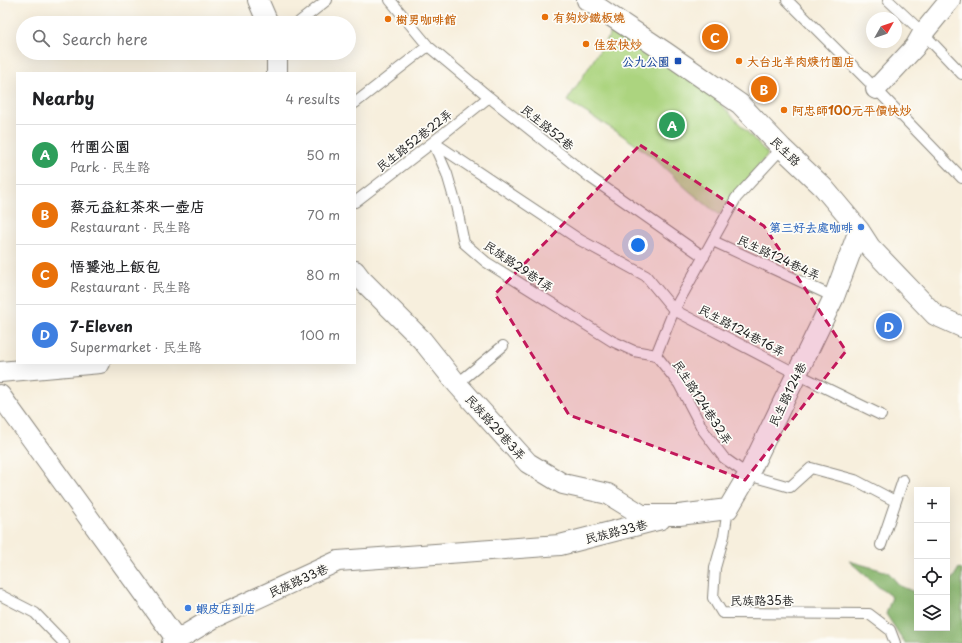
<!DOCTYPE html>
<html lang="en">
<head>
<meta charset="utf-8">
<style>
	:root { --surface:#fff; --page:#f2f2f2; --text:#202124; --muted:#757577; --line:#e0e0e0; --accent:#0f766e }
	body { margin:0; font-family:"Playpen Sans","LXGW WenKai TC",sans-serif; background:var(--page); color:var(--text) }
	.controls { position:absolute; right:12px; bottom:12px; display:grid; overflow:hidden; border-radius:0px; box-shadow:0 4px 16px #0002 }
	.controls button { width:36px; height:36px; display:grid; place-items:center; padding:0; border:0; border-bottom:1px solid var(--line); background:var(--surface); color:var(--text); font:20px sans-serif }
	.compass { position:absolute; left:866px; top:12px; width:36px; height:36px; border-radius:50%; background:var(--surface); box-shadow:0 4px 16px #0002; rotate:50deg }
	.you { position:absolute; left:638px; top:245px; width:14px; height:14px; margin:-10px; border:3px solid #fff; border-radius:50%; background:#1a73e8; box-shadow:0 0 0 6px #1a73e833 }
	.badge { display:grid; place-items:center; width:26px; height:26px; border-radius:50%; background:var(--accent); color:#fff; font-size:13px; font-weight:700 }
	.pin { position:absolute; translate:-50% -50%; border:2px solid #fff; box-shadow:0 1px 4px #0006 }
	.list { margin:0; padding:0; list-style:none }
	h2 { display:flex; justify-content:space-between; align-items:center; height:52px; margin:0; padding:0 16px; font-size:17px }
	h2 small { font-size:13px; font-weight:400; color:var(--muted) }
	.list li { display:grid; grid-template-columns:26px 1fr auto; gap:12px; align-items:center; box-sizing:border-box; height:60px; padding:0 16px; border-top:1px solid var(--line) }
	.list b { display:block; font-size:15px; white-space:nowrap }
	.list p { margin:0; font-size:13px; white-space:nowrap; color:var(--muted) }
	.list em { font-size:13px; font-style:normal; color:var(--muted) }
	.icon { flex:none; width:22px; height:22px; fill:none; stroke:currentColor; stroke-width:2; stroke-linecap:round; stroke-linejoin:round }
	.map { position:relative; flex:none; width:962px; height:643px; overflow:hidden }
	.search { position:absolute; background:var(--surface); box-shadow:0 4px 16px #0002; left:16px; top:16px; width:340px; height:44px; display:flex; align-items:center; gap:10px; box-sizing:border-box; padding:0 14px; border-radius:22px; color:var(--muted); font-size:15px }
	.panel { position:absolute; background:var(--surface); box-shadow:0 4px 16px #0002; left:16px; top:72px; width:340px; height:292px; border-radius:0px }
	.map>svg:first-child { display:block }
</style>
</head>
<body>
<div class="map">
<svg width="962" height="643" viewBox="0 0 962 643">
	<rect width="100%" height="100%" fill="#fdfcf7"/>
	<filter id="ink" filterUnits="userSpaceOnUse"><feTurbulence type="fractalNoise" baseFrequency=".025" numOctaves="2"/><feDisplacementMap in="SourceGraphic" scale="8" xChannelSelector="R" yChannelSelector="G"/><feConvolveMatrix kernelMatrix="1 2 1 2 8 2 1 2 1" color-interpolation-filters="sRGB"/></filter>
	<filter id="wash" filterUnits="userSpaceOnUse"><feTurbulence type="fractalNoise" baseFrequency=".012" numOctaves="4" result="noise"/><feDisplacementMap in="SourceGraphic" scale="16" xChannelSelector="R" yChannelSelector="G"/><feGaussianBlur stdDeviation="0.9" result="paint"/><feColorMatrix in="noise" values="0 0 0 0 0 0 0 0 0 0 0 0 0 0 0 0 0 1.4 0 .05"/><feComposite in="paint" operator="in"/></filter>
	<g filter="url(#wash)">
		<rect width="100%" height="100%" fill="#f7efdd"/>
		<!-- green -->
		<path fill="#acd47f" stroke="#64784e" d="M613 30C640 46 669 61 694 80 721 102 744 129 768 154L719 215 688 190 653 157 619 133 567 101Z"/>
		<!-- forest -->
		<path fill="#89b66e" stroke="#526945" d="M849 561 888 572 900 586 917 593V628H947V588L959 568 962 570V643H905L886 614 892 597 881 589Z"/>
	</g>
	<g filter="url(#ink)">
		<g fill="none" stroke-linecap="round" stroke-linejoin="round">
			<defs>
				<path id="service" d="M390 0 428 46 489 97 591 178 704 257
					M787 0 876 89 962 178
					M888 0 923 33 962 74
					M298 23 327 0
					M355 103 428 46
					M433 142 580 240 646 276 674 310 797 374 881 415
					M433 142 447 174 456 205 464 243 486 262 612 341 634 351 656 355
					M355 202 433 142 489 97
					M713 241 834 297
					M656 355 679 384 703 430 724 458 748 475 790 487 811 468 855 480 895 501
					M656 355 674 310 736 198 782 148
					M457 384 503 346
					M728 509 724 536 715 568 713 598 722 613 869 614 890 630 895 643
					M881 545 903 480
					M0 595 35 613 64 643"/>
				<path id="minor" d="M258 0 268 23
					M587 0 665 52 740 104 782 148 823 187 859 230 870 247 935 315 962 327
					M277 53V73
					M876 89 915 47 923 33 950 0
					M355 271 361 279 422 340 457 384 528 463 563 484 608 494 642 515H679L728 509 748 475 834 297 859 230
					M0 372 100 363
					M0 395 177 640
					M172 643 212 619 338 561 560 545 661 519"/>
			</defs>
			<!-- service casing -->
			<use href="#service" stroke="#8a867c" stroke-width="12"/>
			<!-- minor casing -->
			<use href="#minor" stroke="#8a867c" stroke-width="22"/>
			<!-- service -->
			<use href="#service" stroke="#fff" stroke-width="10"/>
			<!-- minor -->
			<use href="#minor" stroke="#fff" stroke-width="20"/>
		</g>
	</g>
	<!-- marked area -->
	<path fill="#c2185b" fill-opacity="0.2" stroke="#c2185b" stroke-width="3" stroke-dasharray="8 5" stroke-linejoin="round" d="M640 145 764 226 846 351 745 480 569 415 495 294Z"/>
	<!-- markers -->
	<g fill="#e8710a" stroke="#fdfcf7" stroke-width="1.5">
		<circle cx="545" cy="17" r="4"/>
		<circle cx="388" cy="19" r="4"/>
		<circle cx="586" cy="44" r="4"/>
		<circle cx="739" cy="61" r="4"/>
		<circle cx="784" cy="110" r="4"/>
	</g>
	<rect fill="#1a4fb4" stroke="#fdfcf7" stroke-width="1.5" x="674" y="57" width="8" height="8" rx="2"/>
	<g fill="#3f7fe0" stroke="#fdfcf7" stroke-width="1.5">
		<circle cx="861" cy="227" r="4"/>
		<circle cx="188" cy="608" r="4"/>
	</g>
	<g text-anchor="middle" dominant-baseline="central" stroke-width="3.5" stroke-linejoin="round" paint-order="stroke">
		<!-- food labels -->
		<g font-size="12" font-weight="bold" fill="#c56008" stroke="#fdfcf7" text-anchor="start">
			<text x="553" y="17">有夠炒鐵板燒</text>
			<text x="396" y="19">樹男咖啡館</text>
			<text x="594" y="44">佳宏快炒</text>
			<text x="747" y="61">大台北羊肉焿竹圍店</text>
			<text x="792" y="110">阿忠師100元平價快炒</text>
		</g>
		<!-- transit labels -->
		<g font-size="12" font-weight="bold" fill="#164399" stroke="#fdfcf7" text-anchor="end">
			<text x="670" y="61">公九公園</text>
		</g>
		<!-- street labels -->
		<g font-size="12" fill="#1c1c1c" stroke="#fdfcf7">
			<text transform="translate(548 127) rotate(39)">民生路52巷</text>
			<text transform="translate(414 140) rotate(-38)">民生路52巷22弄</text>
			<text transform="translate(786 151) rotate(44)">民生路</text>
			<text transform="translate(779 257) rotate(25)">民生路124巷4弄</text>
			<text transform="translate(519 266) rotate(34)">民族路29巷1弄</text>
			<text transform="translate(742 330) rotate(28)">民生路124巷16弄</text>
			<text transform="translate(787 394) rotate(-64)">民生路124巷</text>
			<text transform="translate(703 402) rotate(57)">民生路124巷32弄</text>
			<text transform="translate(496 427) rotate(48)">民族路29巷3弄</text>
			<text transform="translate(616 531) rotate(-14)">民族路33巷</text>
			<text transform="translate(298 580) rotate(-24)">民族路33巷</text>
			<text x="762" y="600">民族路35巷</text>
		</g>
		<!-- shop labels -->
		<g font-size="12" font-weight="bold" fill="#366cbe" stroke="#fdfcf7" text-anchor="end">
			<text x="853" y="227">第三好去處咖啡</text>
			<text x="196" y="608" text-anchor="start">蝦皮店到店</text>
		</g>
	</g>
</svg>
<div class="controls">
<button>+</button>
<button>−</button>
<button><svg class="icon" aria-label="locate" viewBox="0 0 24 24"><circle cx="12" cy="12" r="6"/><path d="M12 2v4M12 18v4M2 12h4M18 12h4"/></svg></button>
<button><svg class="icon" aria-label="layers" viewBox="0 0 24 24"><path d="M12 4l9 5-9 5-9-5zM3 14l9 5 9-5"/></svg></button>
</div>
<svg class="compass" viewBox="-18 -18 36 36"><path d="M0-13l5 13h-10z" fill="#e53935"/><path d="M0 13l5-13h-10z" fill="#757577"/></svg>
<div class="you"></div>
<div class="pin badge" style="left:672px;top:125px;background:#2e9e5b">A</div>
<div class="pin badge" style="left:764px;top:89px;background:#e8710a">B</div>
<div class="pin badge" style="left:715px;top:37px;background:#e8710a">C</div>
<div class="pin badge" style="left:889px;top:326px;background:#3f7fe0">D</div>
<div class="search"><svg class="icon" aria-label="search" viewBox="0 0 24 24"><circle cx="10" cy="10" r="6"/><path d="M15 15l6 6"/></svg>Search here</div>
<section class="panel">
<h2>Nearby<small>4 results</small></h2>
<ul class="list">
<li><span class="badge" style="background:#2e9e5b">A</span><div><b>竹圍公園</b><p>Park · 民生路</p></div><em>50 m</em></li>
<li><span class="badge" style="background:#e8710a">B</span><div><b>蔡元益紅茶來一壺店</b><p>Restaurant · 民生路</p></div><em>70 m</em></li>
<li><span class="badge" style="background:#e8710a">C</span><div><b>悟饕池上飯包</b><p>Restaurant · 民生路</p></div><em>80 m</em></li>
<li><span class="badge" style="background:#3f7fe0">D</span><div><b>7-Eleven</b><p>Supermarket · 民生路</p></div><em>100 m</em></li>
</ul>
</section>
</div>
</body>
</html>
